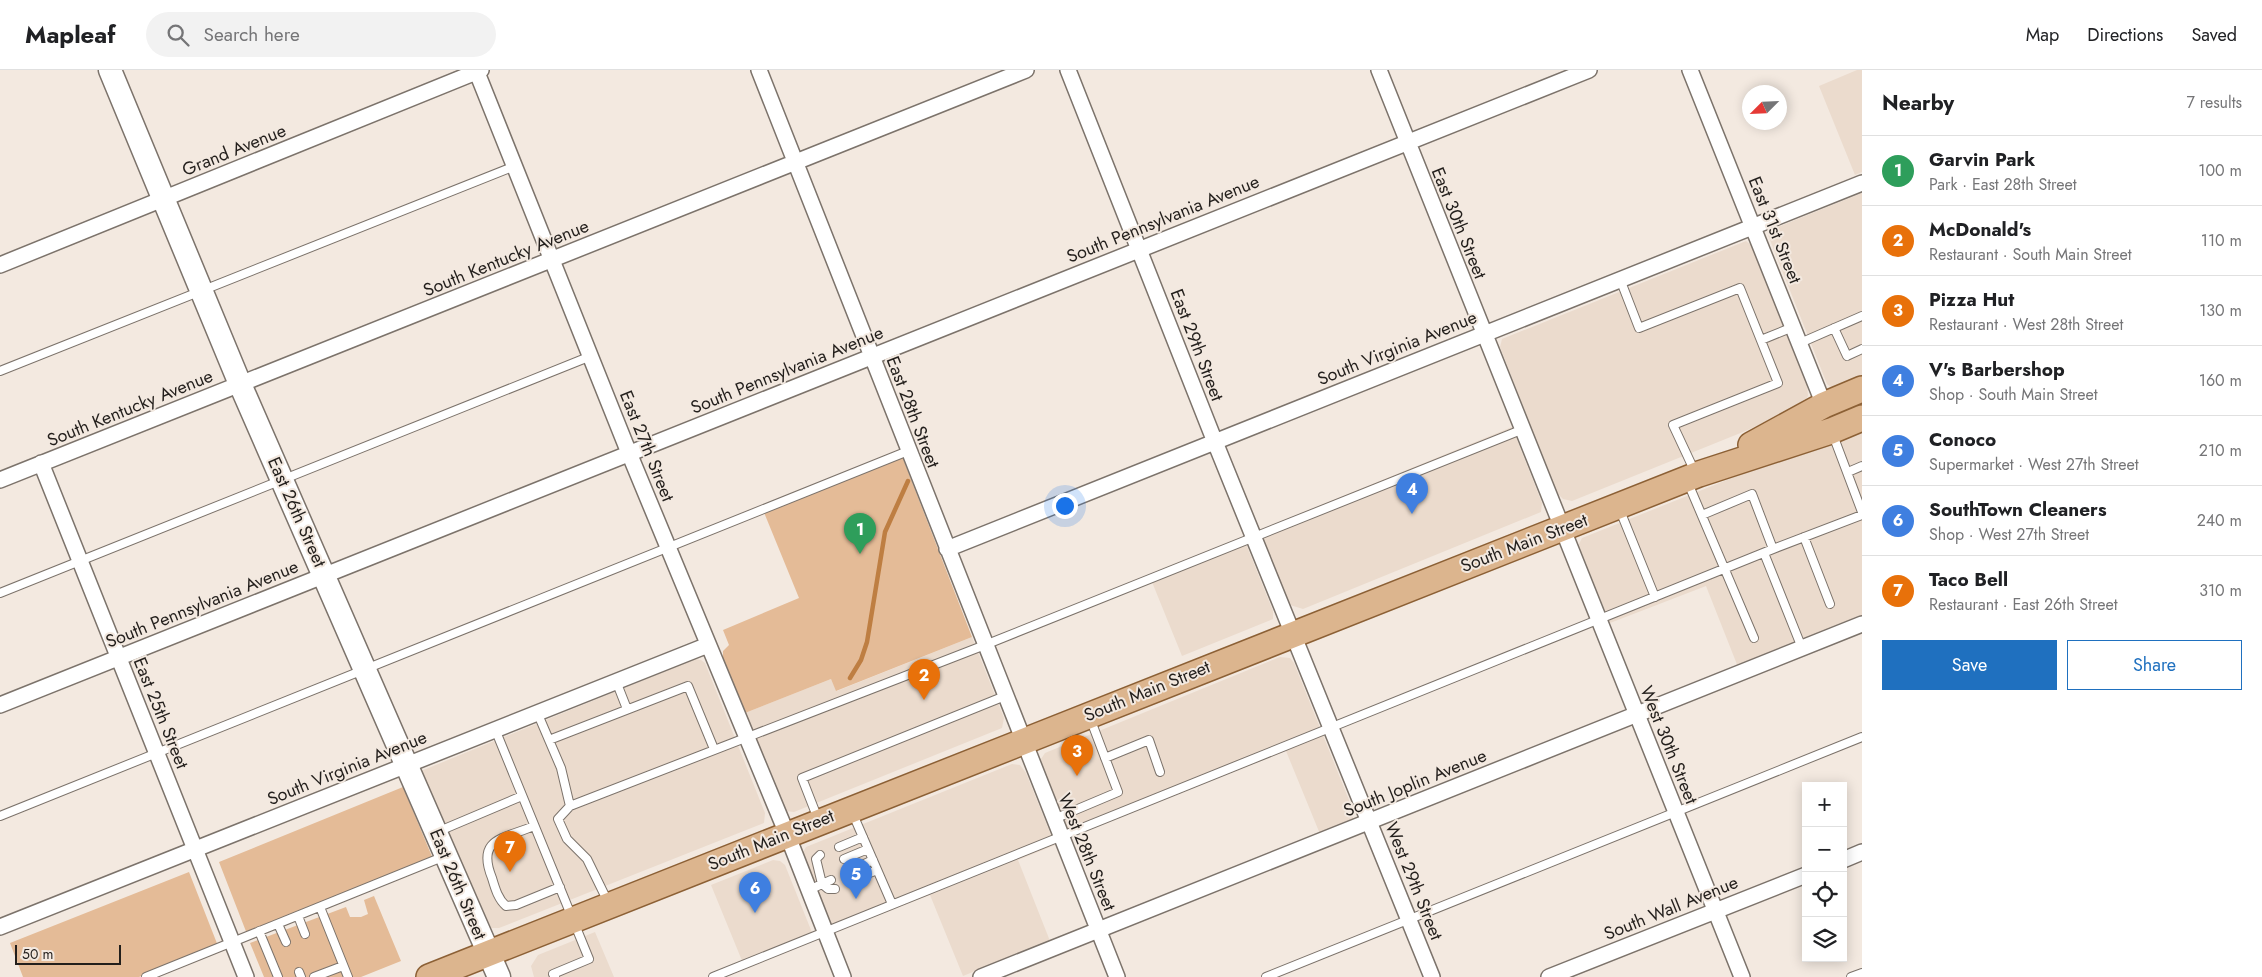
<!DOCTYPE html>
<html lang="en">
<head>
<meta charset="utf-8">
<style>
	:root { --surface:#fff; --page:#f2f2f2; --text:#202124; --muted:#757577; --line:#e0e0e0; --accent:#1f70bf }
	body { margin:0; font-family:Jost,sans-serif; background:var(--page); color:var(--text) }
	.controls { position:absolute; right:15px; bottom:15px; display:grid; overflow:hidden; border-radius:0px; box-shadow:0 2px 12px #0003 }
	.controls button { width:45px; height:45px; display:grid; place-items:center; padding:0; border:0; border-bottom:1px solid var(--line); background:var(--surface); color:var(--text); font:25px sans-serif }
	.compass { position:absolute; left:1742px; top:15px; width:45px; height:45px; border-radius:50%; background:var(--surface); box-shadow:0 2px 12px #0003; rotate:246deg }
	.scale { position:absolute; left:15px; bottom:12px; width:106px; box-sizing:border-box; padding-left:5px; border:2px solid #231f1c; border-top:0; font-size:14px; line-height:18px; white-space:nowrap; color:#231f1c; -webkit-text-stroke:4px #f3e9e0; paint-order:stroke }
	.you { position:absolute; left:1064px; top:435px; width:18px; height:18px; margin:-12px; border:4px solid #fff; border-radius:50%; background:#1a73e8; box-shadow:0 0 0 8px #1a73e833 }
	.badge { display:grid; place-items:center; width:32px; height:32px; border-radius:50%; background:var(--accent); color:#fff; font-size:16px; font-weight:700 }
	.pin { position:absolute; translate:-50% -41px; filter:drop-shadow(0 1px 2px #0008) }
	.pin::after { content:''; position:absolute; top:26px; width:18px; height:15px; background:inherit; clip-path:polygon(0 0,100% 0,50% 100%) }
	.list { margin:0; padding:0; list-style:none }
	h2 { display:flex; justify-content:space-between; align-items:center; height:65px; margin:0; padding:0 20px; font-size:21px }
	h2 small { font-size:16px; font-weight:400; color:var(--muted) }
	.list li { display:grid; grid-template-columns:32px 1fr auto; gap:15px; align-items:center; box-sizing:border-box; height:70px; padding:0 20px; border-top:1px solid var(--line) }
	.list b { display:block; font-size:19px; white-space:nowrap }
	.list p { margin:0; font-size:16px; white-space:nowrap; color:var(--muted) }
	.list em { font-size:16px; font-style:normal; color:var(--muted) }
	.actions { display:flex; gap:10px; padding:15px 20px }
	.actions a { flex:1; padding:11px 0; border:1px solid var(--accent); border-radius:0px; text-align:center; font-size:18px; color:var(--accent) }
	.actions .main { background:var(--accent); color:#fff }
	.icon { flex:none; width:28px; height:28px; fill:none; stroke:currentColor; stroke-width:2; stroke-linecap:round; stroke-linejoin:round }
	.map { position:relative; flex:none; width:1862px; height:907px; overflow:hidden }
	header { display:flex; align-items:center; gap:30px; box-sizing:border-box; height:70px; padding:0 25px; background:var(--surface); border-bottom:1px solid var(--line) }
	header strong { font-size:24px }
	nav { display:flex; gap:28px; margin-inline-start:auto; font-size:18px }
	.search { width:350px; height:45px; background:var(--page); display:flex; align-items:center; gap:12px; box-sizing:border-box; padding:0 18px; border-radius:28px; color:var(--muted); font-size:19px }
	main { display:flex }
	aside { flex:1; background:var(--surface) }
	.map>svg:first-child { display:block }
</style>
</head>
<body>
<header>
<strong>Mapleaf</strong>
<div class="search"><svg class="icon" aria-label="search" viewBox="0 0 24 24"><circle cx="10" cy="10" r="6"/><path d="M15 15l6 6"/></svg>Search here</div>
<nav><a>Map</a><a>Directions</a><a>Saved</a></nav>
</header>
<main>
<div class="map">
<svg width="1862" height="907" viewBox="0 0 1862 907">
	<rect width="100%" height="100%" fill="#f3e9e0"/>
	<!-- built -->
	<path fill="#ebdbcd" d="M1857 0H1862V102L1855 105 1819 16Z
		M1862 123V306L1832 318 1827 314 1768 165 1773 159Z
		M1746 171 1751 175 1807 314 1808 326 1805 331 1796 338 1743 362 1572 431 1563 429 1556 422 1500 277 1502 269Z
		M1862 356V547L1738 597 1706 516 1610 553 1580 479 1579 474 1582 468Z
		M1512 357 1542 433 1541 442 1303 539 1290 535 1260 460Z
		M1246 474 1273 541V549L1182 586 1152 512Z
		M972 567 1004 648 1002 658 794 742 785 741 745 643 831 609 837 621Z
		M1280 587 1290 588 1294 593 1353 740V749L1320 764 1286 681 1070 766 1042 695 1041 689 1045 683Z
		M695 589 701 590 705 593 765 743 764 753 499 858H491L421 701Z
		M1012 694 1020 695 1026 703 1055 775 1018 790 1050 871 963 906 930 825 831 863 802 784 806 777Z
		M773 790 780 791 785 795 815 870 745 898 711 815Z
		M595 862 614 907H534L531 896 538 885Z"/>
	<!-- green -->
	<path fill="#e4bb97" d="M902 386 972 567 836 621 831 609 745 643 723 588V581L729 575 723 560 799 528 763 440Z
		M403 717 433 789 247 864 219 792Z
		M189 802 218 876 139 907H23L10 873Z
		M374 826 401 891 361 907H264L250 873 346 837 350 847H361L368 844 364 830Z"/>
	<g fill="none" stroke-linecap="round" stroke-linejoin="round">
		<!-- stream -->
		<path stroke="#be7e42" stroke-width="4.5" d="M850 608 861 590 867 572 885 462 908 411"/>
		<defs>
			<path id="lane" d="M1620 209 1639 258 1740 218 1778 313 1673 355 1695 402
				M1834 258 1847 286 1862 279
				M1761 270 1793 257
				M1800 273 1862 246
				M0 301 515 96
				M1833 365 1862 442
				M1848 402 1862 396
				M1688 413 1754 568
				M1619 438 1655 527
				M1702 445 1752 424 1773 479
				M1804 467 1830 534
				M1764 483 1802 578
				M0 523 591 286
				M616 611 627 639
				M537 642 561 698 570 736 985 575 1521 360
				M495 659 589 889 553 904 555 907
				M549 670 688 616 714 679
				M1105 688 1149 670 1160 702
				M570 736 558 749 567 769 587 789 608 832
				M852 742 892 834
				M0 746 908 381
				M818 749 802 708 1005 626
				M1054 749 1118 722 1090 648
				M534 756C503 769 476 768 492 808 495 818 498 829 506 836L516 835 560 817
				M437 762 522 726
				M839 777 863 767
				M844 789 868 779
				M849 801 873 790
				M831 810 822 814 828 819H835
				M853 810 877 800
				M809 820 822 814 816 789 820 785
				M320 837 348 907
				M298 846 305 864
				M278 854 286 872
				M259 861 278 907
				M299 902 301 907
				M146 907 445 786
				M314 907 343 896
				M713 907 1773 479 1862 445
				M1266 907 1862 667
				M1851 907 1862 903"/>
			<path id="street" d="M476 0 629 383 787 764 843 907
				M759 0 1117 907
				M1068 0 1215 372 1432 907
				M1379 0 1742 907
				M1690 0 1824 335
				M0 195 481 0
				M41 393 246 907
				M0 410 1026 0
				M947 479 1862 113
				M0 635 1589 0
				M1843 790 1862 782
				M0 857 708 575
				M981 907 1862 554
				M1549 907 1806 805"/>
			<path id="secondary" d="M110 0 240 314 499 907"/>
			<path id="primary" d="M1751 375 1824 335 1862 319
				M429 907 1699 404 1831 361 1862 348"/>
		</defs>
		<!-- lane casing -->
		<use href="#lane" stroke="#7c736b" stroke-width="10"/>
		<!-- street casing -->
		<use href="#street" stroke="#7c736b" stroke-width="18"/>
		<!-- secondary casing -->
		<use href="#secondary" stroke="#7c736b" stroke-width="25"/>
		<!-- primary casing -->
		<use href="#primary" stroke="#8c6035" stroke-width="28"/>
		<!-- lane -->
		<use href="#lane" stroke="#fff" stroke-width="8"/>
		<!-- street -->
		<use href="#street" stroke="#fff" stroke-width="15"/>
		<!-- secondary -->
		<use href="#secondary" stroke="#fff" stroke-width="22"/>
		<!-- primary -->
		<use href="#primary" stroke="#dcb58e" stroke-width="25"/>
	</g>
	<g text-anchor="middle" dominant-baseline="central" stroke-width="4" stroke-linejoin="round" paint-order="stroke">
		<!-- street labels -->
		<g font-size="18" fill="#231f1c" stroke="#f3e9e0">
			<text transform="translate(234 80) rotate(-22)">Grand Avenue</text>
			<text transform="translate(1163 149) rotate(-22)">South Pennsylvania Avenue</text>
			<text transform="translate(1459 153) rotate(68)">East 30th Street</text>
			<text transform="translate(1775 160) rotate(68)">East 31st Street</text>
			<text transform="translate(506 188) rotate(-22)">South Kentucky Avenue</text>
			<text transform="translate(1197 275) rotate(69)">East 29th Street</text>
			<text transform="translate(1397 278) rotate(-22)">South Virginia Avenue</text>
			<text transform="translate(787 300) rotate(-22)">South Pennsylvania Avenue</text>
			<text transform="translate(130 338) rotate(-22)">South Kentucky Avenue</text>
			<text transform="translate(913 342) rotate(69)">East 28th Street</text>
			<text transform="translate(647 376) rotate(68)">East 27th Street</text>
			<text transform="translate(297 442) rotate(66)">East 26th Street</text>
			<text transform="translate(1524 473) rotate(-21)">South Main Street</text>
			<text transform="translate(202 534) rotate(-22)">South Pennsylvania Avenue</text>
			<text transform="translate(1147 621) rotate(-22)">South Main Street</text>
			<text transform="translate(161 643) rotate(68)">East 25th Street</text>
			<text transform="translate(1669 675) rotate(68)">West 30th Street</text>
			<text transform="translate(347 698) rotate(-22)">South Virginia Avenue</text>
			<text transform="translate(1415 713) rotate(-22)">South Joplin Avenue</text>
			<text transform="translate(771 770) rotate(-22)">South Main Street</text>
			<text transform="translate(1087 782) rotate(68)">West 28th Street</text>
			<text transform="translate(1414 811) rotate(68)">West 29th Street</text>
			<text transform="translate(458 814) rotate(67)">East 26th Street</text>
			<text transform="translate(1671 838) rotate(-22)">South Wall Avenue</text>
		</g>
	</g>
</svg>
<div class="controls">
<button>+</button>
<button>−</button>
<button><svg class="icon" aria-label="locate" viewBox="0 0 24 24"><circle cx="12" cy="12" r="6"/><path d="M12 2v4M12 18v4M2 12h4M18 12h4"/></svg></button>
<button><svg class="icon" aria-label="layers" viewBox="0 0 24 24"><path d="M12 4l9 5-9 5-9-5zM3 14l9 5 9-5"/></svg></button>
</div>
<svg class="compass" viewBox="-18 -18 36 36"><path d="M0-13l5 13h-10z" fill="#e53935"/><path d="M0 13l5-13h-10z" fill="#757577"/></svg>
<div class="scale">50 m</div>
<div class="you"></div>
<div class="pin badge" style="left:860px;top:484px;background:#2e9e5b">1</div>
<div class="pin badge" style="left:924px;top:630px;background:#e8710a">2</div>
<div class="pin badge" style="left:1077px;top:706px;background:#e8710a">3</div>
<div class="pin badge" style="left:1412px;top:444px;background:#3f7fe0">4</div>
<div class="pin badge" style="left:856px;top:829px;background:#3f7fe0">5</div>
<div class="pin badge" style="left:755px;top:843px;background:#3f7fe0">6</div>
<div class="pin badge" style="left:510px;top:802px;background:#e8710a">7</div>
</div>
<aside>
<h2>Nearby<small>7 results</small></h2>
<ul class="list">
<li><span class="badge" style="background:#2e9e5b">1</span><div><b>Garvin Park</b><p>Park · East 28th Street</p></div><em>100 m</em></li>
<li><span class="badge" style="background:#e8710a">2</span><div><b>McDonald's</b><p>Restaurant · South Main Street</p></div><em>110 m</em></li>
<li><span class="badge" style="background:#e8710a">3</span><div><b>Pizza Hut</b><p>Restaurant · West 28th Street</p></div><em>130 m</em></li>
<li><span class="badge" style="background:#3f7fe0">4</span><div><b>V's Barbershop</b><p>Shop · South Main Street</p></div><em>160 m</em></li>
<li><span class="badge" style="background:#3f7fe0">5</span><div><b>Conoco</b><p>Supermarket · West 27th Street</p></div><em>210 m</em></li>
<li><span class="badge" style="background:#3f7fe0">6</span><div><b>SouthTown Cleaners</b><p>Shop · West 27th Street</p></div><em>240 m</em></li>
<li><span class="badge" style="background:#e8710a">7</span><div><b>Taco Bell</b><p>Restaurant · East 26th Street</p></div><em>310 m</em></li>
</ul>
<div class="actions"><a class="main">Save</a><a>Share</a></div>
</aside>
</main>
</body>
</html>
